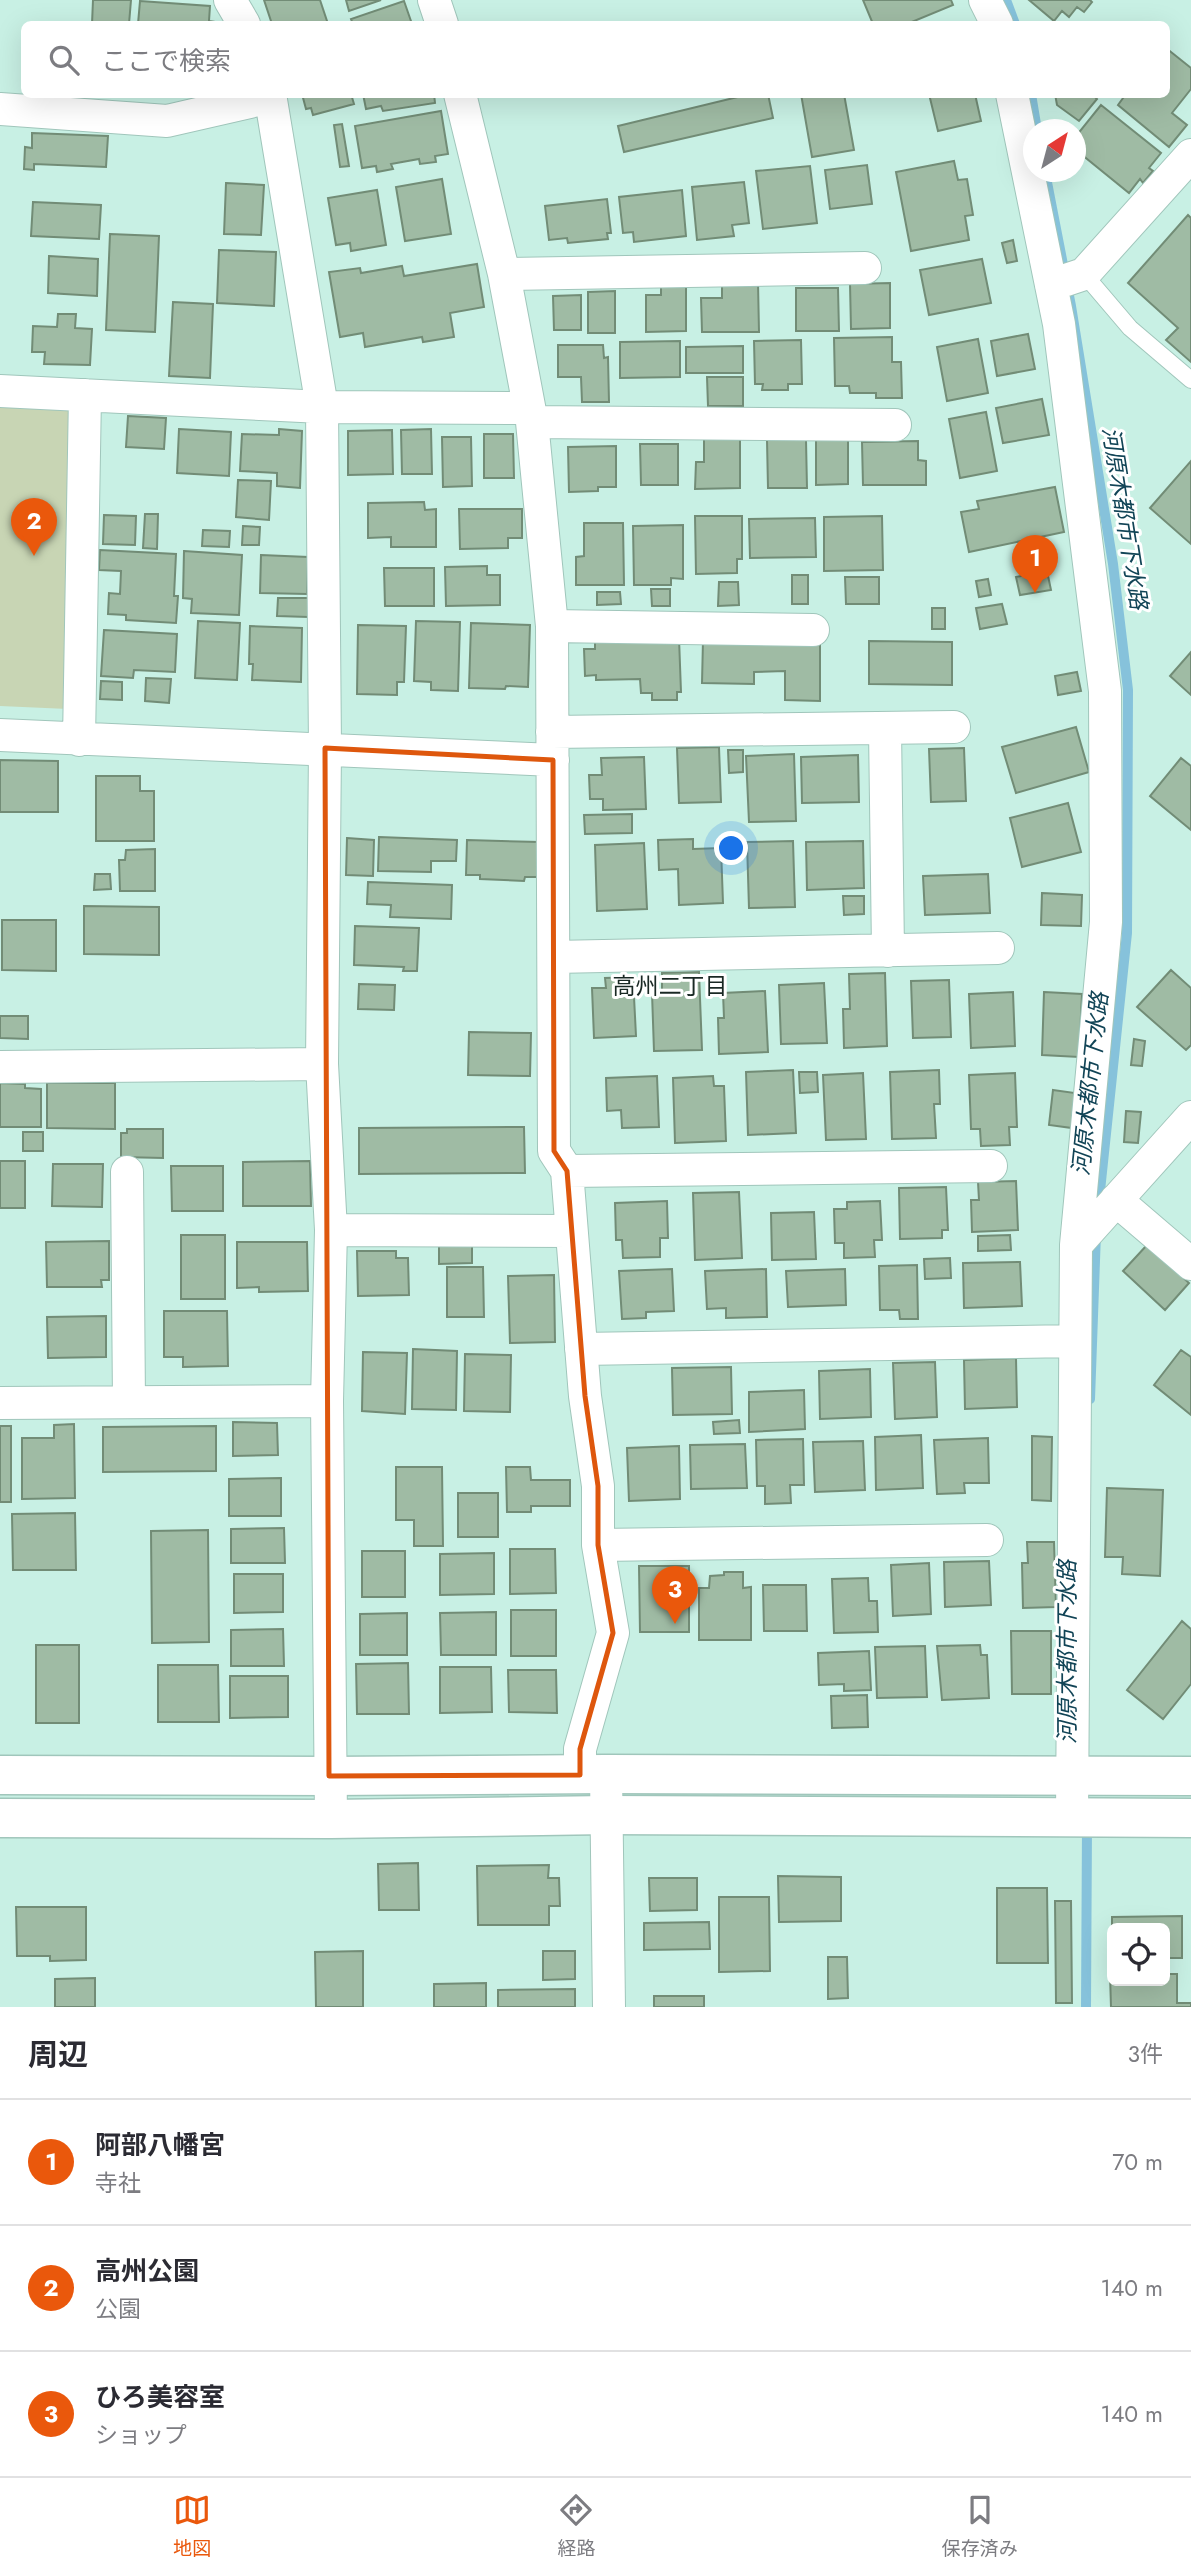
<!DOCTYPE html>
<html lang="ja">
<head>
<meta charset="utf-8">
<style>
	:root { --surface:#fff; --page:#f2f2f3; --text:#2b2b33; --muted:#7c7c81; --line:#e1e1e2; --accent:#ea580c }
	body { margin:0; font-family:Jost,"Noto Sans JP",sans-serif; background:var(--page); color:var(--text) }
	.controls { position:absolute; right:21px; bottom:21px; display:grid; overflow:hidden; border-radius:10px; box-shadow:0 7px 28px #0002 }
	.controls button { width:63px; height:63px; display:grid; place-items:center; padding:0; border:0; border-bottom:2px solid var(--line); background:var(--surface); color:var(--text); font:35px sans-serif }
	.compass { position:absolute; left:1023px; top:119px; width:63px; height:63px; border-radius:50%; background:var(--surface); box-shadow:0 7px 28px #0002; rotate:36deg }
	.you { position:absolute; left:732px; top:849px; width:24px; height:24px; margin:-18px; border:5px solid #fff; border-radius:50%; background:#1a73e8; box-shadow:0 0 0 10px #1a73e833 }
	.badge { display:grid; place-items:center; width:46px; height:46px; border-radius:50%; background:var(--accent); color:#fff; font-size:23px; font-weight:700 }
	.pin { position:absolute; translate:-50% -58px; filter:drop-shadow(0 2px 4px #0008) }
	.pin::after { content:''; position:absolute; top:37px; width:24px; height:21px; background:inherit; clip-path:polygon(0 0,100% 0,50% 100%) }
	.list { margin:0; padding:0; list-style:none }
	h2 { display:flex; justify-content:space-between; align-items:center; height:91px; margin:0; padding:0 28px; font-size:30px }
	h2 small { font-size:23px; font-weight:400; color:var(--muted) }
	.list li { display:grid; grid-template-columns:46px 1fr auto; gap:21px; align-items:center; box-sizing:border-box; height:126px; padding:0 28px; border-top:2px solid var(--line) }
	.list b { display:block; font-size:26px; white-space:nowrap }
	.list p { margin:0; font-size:23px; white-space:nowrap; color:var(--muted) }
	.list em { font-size:23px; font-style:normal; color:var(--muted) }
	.icon { flex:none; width:38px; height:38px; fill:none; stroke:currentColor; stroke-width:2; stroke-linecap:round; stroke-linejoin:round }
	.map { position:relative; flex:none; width:1191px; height:2007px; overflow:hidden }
	.search { position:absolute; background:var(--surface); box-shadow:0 7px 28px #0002; left:21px; right:21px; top:21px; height:77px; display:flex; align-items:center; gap:18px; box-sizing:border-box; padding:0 24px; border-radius:10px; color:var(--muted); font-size:26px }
	.sheet { height:469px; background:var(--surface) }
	nav { display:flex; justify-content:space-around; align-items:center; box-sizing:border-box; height:98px; border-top:2px solid var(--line); background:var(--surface); font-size:19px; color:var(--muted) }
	nav a { display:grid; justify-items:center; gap:4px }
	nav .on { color:var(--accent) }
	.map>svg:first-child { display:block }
</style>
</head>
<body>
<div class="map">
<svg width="1191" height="2007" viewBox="0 0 1191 2007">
	<rect width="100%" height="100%" fill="#c8f0e4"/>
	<!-- green -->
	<path fill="#c8d5b4" d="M0 402 70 406 68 709 0 706Z"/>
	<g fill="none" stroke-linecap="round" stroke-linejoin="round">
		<!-- stream -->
		<path stroke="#86c2db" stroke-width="10" d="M1006 0 1015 24
			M1031 94 1037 130
			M1045 172 1071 306 1113 564 1128 690 1127 933 1098 1210
			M1090 1399 1096 1233
			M1086 2007 1087 1825"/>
	</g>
	<!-- building -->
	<path fill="#9fbba4" stroke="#728c76" stroke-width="2" d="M93 0H131L129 24H92Z
		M264 0H320L328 24H272Z
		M346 0H381L349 11Z
		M863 0H951L953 5 907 24H873Z
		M1029 0H1090L1092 2 1084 12 1077 7 1069 17 1062 11 1054 21Z
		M140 1 210 6 209 21 216 22V24H138Z
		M404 1 412 24H353L351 19Z
		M1166 48 1191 68V89L1172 113 1187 125 1169 147 1118 105 1126 94H1166Z
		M302 94H351L354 104 313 115 311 108 306 109Z
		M363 94H434L435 103 383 111 381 106 366 109Z
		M750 94H768L773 118 624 152 618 126Z
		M801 94H844L854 150 812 157Z
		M929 94H975L981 121 938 131Z
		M1055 94H1092L1097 99 1079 121 1057 105Z
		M1101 105 1161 153 1149 168 1153 171 1143 183 1140 179 1129 193 1076 150V136Z
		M441 111 448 154 435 156 436 162 420 164 419 159 391 164 393 169 377 172 376 166 362 168 355 126Z
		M342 124 349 166 340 167 334 125Z
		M32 133 108 136 106 167 34 164V170L24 169 25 147 32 148Z
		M954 161 958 180 967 179 973 215 965 216 969 240 911 251 896 172Z
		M867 165 872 204 830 209 825 170Z
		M810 166 817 223 763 229 756 171Z
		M442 179 451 234 405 241 396 187Z
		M744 182 749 223 732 225 734 236 697 240 692 187Z
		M226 183 264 185 261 235 224 234Z
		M377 190 386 245 351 251 350 243 336 245 328 198Z
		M682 190 686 236 634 242 633 232 623 233 619 197Z
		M607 199 611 233H607L608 239 568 243 567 238 549 240 545 206Z
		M33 202 101 205 99 239 31 236Z
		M1188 215 1191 218V362L1166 340 1178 328 1128 283Z
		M110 234 159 236 155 332 106 330Z
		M1013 240 1017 261 1007 263 1002 243Z
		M219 250 276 252 274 306 217 303Z
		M49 256 98 259 97 296 48 293Z
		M982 259 991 303 929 315 920 270Z
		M477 264 484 307 450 313 454 337 423 342 422 337 365 347 363 333 340 337 329 272 360 268 361 273 402 266 404 276Z
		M758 282 759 332H702L701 298H722V283Z
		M890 283V328L851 329 850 284Z
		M686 286V331L646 332V295H661V287Z
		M796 288H838L839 331H796Z
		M615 291V333H588V292Z
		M581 295V330H554L553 296Z
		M173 302 213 304 210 378 169 376Z
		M58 314H76L75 328 92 329 90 365 44 364 45 352H32L33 326 57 327Z
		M1028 334 1035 369 997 376 991 341Z
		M892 337V362H901L902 398H876V393H850L849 386H835L834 338Z
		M978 339 988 393 947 401 937 347Z
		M801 340 802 384H788V390H762L763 384H755L754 341Z
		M680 341V377L620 378V342Z
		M558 345H603L604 358 608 357 609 402H582L581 377H558Z
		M743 346V373H686V347Z
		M707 377H743V406H708Z
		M1042 399 1049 435 1003 443 996 408Z
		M986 412 997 471 960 478 949 419Z
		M128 416 166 418 164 449 126 447Z
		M179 429 231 432 229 476 177 473Z
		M279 429 302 431 300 488 277 486V473L240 471 242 434 279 435Z
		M431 429 432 474H402L401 430Z
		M392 430 393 474 348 475V431Z
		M484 434H513L514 478H484Z
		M442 437H471L472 486 443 487Z
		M848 438V484L816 485V439Z
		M704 439H740V488L695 489 696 462H704Z
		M767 440H806L807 488H768Z
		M918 441V460L926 461V485H863L862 442Z
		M640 444H678V485H641Z
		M616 446V487H598V491L569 492 568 447Z
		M1191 461V544L1150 508Z
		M238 480 271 481 269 520 236 517Z
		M1055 487 1064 532 969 552 961 512 979 509 977 501Z
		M424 502 425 510 436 509V547H391V537L368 538V503Z
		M459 509H522V538H508V548L460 549Z
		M145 514H158L157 549 143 548Z
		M104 515 136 516 135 545 103 544Z
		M695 516H742V559H737V573L696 574Z
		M882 516 883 570 824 571V517Z
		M815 518 816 557 750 558 749 519Z
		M584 523H623L624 585H576V557L584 556Z
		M683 525V579L671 578V585H634L633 526Z
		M243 526 260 527 259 545H242Z
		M203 530 230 531 229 547 202 546Z
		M100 550 176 554 174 596H178L176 623 126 620V615L108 614 109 593 120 594 121 571 99 570Z
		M184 551 242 555 239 615 191 613 192 599 183 598Z
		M261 555 308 557 307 594 260 593Z
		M487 566V575H500V605L446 606 445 567Z
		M384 568H434V606H385Z
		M1047 571 1051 590 1020 595 1016 577Z
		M792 575H808V604H792Z
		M845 577H879V604H846Z
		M988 579 991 595 979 597 976 581Z
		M719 582H738L739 605 718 606Z
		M651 589H670V606H652Z
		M597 592H620L621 604 597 605Z
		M278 598H308V617L277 616Z
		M1002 604 1007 624 980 629 976 608Z
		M932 608H945V629H932Z
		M198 621 240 623 237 680 195 678Z
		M416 621 460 622 458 691 431 690V682L414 681Z
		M471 623 530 625 528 687 506 686 505 689 469 688Z
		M358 625 406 626 404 682H397V695L357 694Z
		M250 626 302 628 301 682 252 680 253 664H249Z
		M104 630 177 634 175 672 134 670 133 678 101 676Z
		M679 638 681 692H677V700H652V693H641L640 679 596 680V675L585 676 584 649H595V641Z
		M703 640 820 642V701L785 700V671L754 672V684L702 683Z
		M869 641 952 642V685L869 684Z
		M1191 652V695L1170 676Z
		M1077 672 1081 691 1058 695 1055 676Z
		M146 678 171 679 169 703 145 701Z
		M101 681 122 682V700L100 699Z
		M1076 727 1089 772 1016 793 1002 747Z
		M719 747 721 802 679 803 677 748Z
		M964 748 966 801 931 802 929 749Z
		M728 750H743V772L729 773Z
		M794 754 796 821 749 822 746 756Z
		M858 755 859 802 802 803 801 757Z
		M644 757 646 809 603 810V799H590L589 775H602L601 758Z
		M1181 758 1191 766V830L1150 796Z
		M0 760 58 761V812H0Z
		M96 776H140V791H154V841H96Z
		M1068 803 1081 852 1022 867 1010 818Z
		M632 814V833L585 834 584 815Z
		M379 837 457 840 456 861H431V872L378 871Z
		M347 838 374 840 373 876 346 875Z
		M693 839V849L721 848 723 903 679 905 678 869 659 870 658 840Z
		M467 840 539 842 537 877H525L524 881 480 879V875H466Z
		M793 841 795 907 749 908 747 842Z
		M863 841 864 888 807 890 806 842Z
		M644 843 647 909 597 911 595 845Z
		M155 849V891H120L119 860H125L126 850Z
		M95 874H110L111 889 94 890Z
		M988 874 990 913 925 915 923 876Z
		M368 882 452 885 451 919 390 917 391 905 367 904Z
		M1042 893 1082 895 1081 926 1041 925Z
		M843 896H864V914L844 915Z
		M84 906 159 907V955L84 954Z
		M2 920H56V971L2 970Z
		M355 926 419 928 417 971H403L404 967 354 965Z
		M1171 970 1191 988V1045L1186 1050 1137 1007Z
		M699 972 702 1050 654 1051 652 993H662V973Z
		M885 973 887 1046 844 1048 843 1009H850L849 974Z
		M633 977 636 1036 594 1038 592 988H606L605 978Z
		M949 980 951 1037 913 1038 911 981Z
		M824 983 827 1043 781 1044 779 985Z
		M359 984 395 985 394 1010 358 1009Z
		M765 991 768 1052 719 1054 718 1018H724L723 993Z
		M1013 992 1015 1046 971 1048 969 994Z
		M1044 992 1082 994 1079 1057 1042 1055Z
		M0 1016H28V1039L0 1038Z
		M469 1032 531 1033 530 1076 468 1075Z
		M1134 1039 1145 1041 1142 1066 1131 1065Z
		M793 1070 796 1133 748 1135 746 1072Z
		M939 1070 940 1104H934L936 1138 892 1139 890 1072Z
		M799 1072H817L818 1092 800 1093Z
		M863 1073 866 1139 826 1140 823 1075Z
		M1015 1073 1017 1127H1009L1010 1145 981 1146 980 1129H971L969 1075Z
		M657 1076 659 1127 622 1128 621 1110 607 1111 606 1078Z
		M713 1076 714 1086H724L726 1141 675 1143 673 1078Z
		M0 1083 25 1084V1088L41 1089V1127H0Z
		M47 1083H115V1129L47 1128Z
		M1053 1090 1075 1093 1072 1128 1049 1125Z
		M1126 1111 1141 1112 1138 1143 1124 1142Z
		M524 1127 525 1173 359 1174V1128Z
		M127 1129H163V1158L121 1157V1133H127Z
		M23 1132H43V1151H23Z
		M0 1161H25V1208H0Z
		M310 1161 311 1206H243V1162Z
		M53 1164H103L102 1207 52 1206Z
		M171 1166H223V1211H172Z
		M1016 1181 1018 1230 972 1232 971 1200H979L978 1182Z
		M946 1187 948 1230H942V1238L900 1239 899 1188Z
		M739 1192 742 1258 695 1260 693 1193Z
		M667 1201 668 1238H660V1257L623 1258 622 1240H616L615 1203Z
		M880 1201 882 1240H874L875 1257 844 1258V1243H835L834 1209H847V1202Z
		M814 1212 816 1259 772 1260 771 1213Z
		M181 1235H225V1299H181Z
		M1010 1235 1011 1250 978 1251V1236Z
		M109 1241V1280H101L102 1287H47L46 1242Z
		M237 1242H307L308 1291 259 1292V1287L237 1288Z
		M472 1244V1263L439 1264V1245Z
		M1147 1245 1189 1283 1165 1310 1123 1271Z
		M357 1251H396V1258H408L409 1295 358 1296Z
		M950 1258 951 1278 925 1279 924 1259Z
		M1020 1262 1022 1306 964 1308 963 1263Z
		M917 1265 918 1319H900L899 1310H880L879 1266Z
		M447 1267H483L484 1317H447Z
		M672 1269 674 1311 646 1312V1318L622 1319 619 1271Z
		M766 1269 767 1317 726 1318V1308L707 1309 705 1271Z
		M845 1269 846 1305 788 1307 786 1271Z
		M554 1275 555 1342 510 1343 508 1276Z
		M164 1311H227L228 1366 183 1367V1357H164Z
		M106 1316V1357L48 1358 47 1317Z
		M413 1349 457 1351 456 1410 412 1409Z
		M1181 1350 1191 1357V1415L1154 1385Z
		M363 1352 407 1353 405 1414 362 1411Z
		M465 1354 511 1355 510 1412 464 1411Z
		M1016 1358 1017 1407 965 1409 964 1360Z
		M935 1362 937 1417 895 1419 893 1363Z
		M731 1367 732 1414 673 1415 672 1368Z
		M870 1369 871 1417 820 1419 819 1371Z
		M804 1390 805 1429 749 1432V1392Z
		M739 1420 740 1433 714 1434 713 1422Z
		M233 1422 277 1423 278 1455 233 1456Z
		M74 1424 75 1498 22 1499V1438H54V1425Z
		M0 1426H11V1502H0Z
		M216 1426V1471L103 1472V1427Z
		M921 1435 923 1488 876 1490 875 1437Z
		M1032 1436 1052 1437 1051 1501 1032 1500Z
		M988 1438 989 1483H964L965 1493 937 1494 934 1440Z
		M803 1439 804 1485H790L791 1503 765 1504V1486H757L756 1440Z
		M863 1441 865 1490 815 1492 813 1442Z
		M745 1444 747 1488 691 1489 690 1445Z
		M679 1446 680 1499 629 1501 627 1448Z
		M396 1467H442L443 1546H414V1520H396Z
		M506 1467H530L531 1480H570V1506H531V1512H507Z
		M281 1478V1516H229V1479Z
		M1107 1488 1163 1490 1160 1576 1122 1574 1123 1557H1105Z
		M458 1493H498V1537H458Z
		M75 1513 76 1570H13L12 1514Z
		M284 1528 285 1563H231V1529Z
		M208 1530 209 1642 152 1643 151 1531Z
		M1027 1542H1054L1056 1607 1023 1608 1022 1563H1028Z
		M510 1549H555L556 1593 510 1594Z
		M362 1551H405V1597H362Z
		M494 1553V1594L440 1595V1554Z
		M989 1561 991 1605 945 1607 944 1562Z
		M929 1563 931 1614 893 1616 891 1565Z
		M639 1566H689V1632H640Z
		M724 1572H743V1588L751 1587V1640H699V1588H709L710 1576 724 1575Z
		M234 1574H283V1612L234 1613Z
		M868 1578 869 1601H877L878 1632 834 1633 832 1579Z
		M763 1585H806L807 1631H764Z
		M511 1610H556V1656H511Z
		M496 1612V1655H441L440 1613Z
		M407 1613V1655H360V1614Z
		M1182 1621 1191 1629V1684L1163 1719 1127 1690Z
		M283 1629 284 1666H231V1630Z
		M1011 1631H1051V1694H1012Z
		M36 1645H79V1723H36Z
		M980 1645 981 1655H987L989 1698 942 1700 937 1646Z
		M925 1646 927 1697 877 1698 875 1647Z
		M869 1651 871 1690 844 1691V1684L819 1685 818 1653Z
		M408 1663 409 1714H357L356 1664Z
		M158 1665H218L219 1722H158Z
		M440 1667H491L492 1712 440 1713Z
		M508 1670H556L557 1713 509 1712Z
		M230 1676H288V1717L230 1718Z
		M867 1695 868 1727 832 1728 831 1696Z
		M418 1863 419 1910H379L378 1864Z
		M549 1865 548 1878H559L560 1906H549V1925H478L477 1866Z
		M778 1876 841 1877V1921L779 1922Z
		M649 1878H697V1910L650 1911Z
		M997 1888H1047L1048 1963H997Z
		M719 1897H769L770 1971 719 1972Z
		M1055 1901H1071L1072 2003H1056Z
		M16 1907H86V1960L50 1961V1956H17Z
		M1182 1916V1958H1165V1928L1112 1929V1917Z
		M709 1922 710 1949 644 1950V1923Z
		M363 1951V2007H316L315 1952Z
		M543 1951H575V1979L543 1980Z
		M828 1957H847L848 1998 828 1999Z
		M1110 1974H1112V1981H1165V1974H1177V2003H1191V2007H1111Z
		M95 1978V2007H55V1979Z
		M486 1983V2007H434V1984Z
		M575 1989V2007H498V1990Z
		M654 1996H704V2007H654Z"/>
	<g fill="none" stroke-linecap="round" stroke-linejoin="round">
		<defs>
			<path id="service" d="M1084 274 1130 328 1191 380"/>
			<path id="minor" d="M230 0 244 24
				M434 0 442 24
				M985 0 997 24
				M270 94 322 407 325 748 322 1064 331 1230 327 1401 331 1819
				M460 94 504 274 532 422 552 626 554 1151 567 1171 585 1396 598 1486V1545L613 1633 580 1749V1775
				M1012 94 1059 324 1105 691 1106 922 1076 1245 1072 1818
				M0 109 167 121 271 97
				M504 274 865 268
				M1051 285 1084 274 1191 155
				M0 391 322 407 529 408
				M532 422 895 425
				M552 626 813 630
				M885 728 888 951
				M552 732 954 727
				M0 735 553 760
				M79 740 85 395
				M554 957 998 948
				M0 1067 322 1064
				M567 1171 991 1166
				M127 1172 129 1402
				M1116 1200 1191 1264
				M331 1230 571 1231
				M1076 1245 1191 1117
				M581 1349 1075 1341
				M0 1403 327 1401
				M598 1545 987 1540
				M606 1774 609 2007"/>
			<path id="tertiary" d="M0 1775 329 1776 606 1774 1191 1776
				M0 1818 331 1819 608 1815 1191 1818"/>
		</defs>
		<!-- service casing -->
		<use href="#service" stroke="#a0c6bb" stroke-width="18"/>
		<!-- minor casing -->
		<use href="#minor" stroke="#a0c6bb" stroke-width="34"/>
		<!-- tertiary casing -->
		<use href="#tertiary" stroke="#a0c6bb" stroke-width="41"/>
		<!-- service -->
		<use href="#service" stroke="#fff" stroke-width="16"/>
		<!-- minor -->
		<use href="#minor" stroke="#fff" stroke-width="32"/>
		<!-- tertiary -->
		<use href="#tertiary" stroke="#fff" stroke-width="38"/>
	</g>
	<!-- marked area -->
	<path fill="none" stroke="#de570d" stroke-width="5" stroke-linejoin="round" d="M325 748 553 760 554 1151 567 1171 585 1396 598 1486V1545L613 1633 580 1749V1775L329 1776Z"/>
	<g text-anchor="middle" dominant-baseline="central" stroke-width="6" stroke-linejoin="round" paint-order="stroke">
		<!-- water labels -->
		<g font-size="23" font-style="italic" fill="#114456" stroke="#fff">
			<text transform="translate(1125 518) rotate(81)">河原木都市下水路</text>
			<text transform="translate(1090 1084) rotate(-84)">河原木都市下水路</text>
			<text transform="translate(1067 1652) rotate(-90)">河原木都市下水路</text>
		</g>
		<!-- neighbourhood labels -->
		<g font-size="23" fill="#192824" stroke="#fff">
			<text x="670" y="986">高州二丁目</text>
		</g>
	</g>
</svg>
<div class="controls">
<button><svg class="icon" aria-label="locate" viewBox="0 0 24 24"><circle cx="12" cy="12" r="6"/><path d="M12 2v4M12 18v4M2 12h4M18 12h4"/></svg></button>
</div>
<svg class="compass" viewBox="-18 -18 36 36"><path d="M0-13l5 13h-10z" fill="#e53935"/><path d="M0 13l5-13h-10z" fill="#7c7c81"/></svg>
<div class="you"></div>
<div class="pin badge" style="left:1035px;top:593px">1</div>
<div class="pin badge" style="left:34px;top:556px">2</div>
<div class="pin badge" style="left:675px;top:1624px">3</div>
<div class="search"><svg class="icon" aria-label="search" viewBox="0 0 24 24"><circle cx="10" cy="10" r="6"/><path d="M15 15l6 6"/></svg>ここで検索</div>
</div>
<section class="sheet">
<h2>周辺<small>3件</small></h2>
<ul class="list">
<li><span class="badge">1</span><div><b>阿部八幡宮</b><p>寺社</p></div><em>70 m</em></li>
<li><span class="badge">2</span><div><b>高州公園</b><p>公園</p></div><em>140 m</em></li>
<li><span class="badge">3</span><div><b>ひろ美容室</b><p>ショップ</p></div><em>140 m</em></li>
</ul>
</section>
<nav>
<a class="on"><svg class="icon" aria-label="map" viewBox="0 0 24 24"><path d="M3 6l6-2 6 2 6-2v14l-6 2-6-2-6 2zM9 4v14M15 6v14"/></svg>地図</a>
<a><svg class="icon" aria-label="directions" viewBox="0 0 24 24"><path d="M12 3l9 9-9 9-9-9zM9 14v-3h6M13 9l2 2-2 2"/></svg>経路</a>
<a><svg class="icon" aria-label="saved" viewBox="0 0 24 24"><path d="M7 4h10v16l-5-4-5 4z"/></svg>保存済み</a>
</nav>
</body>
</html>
